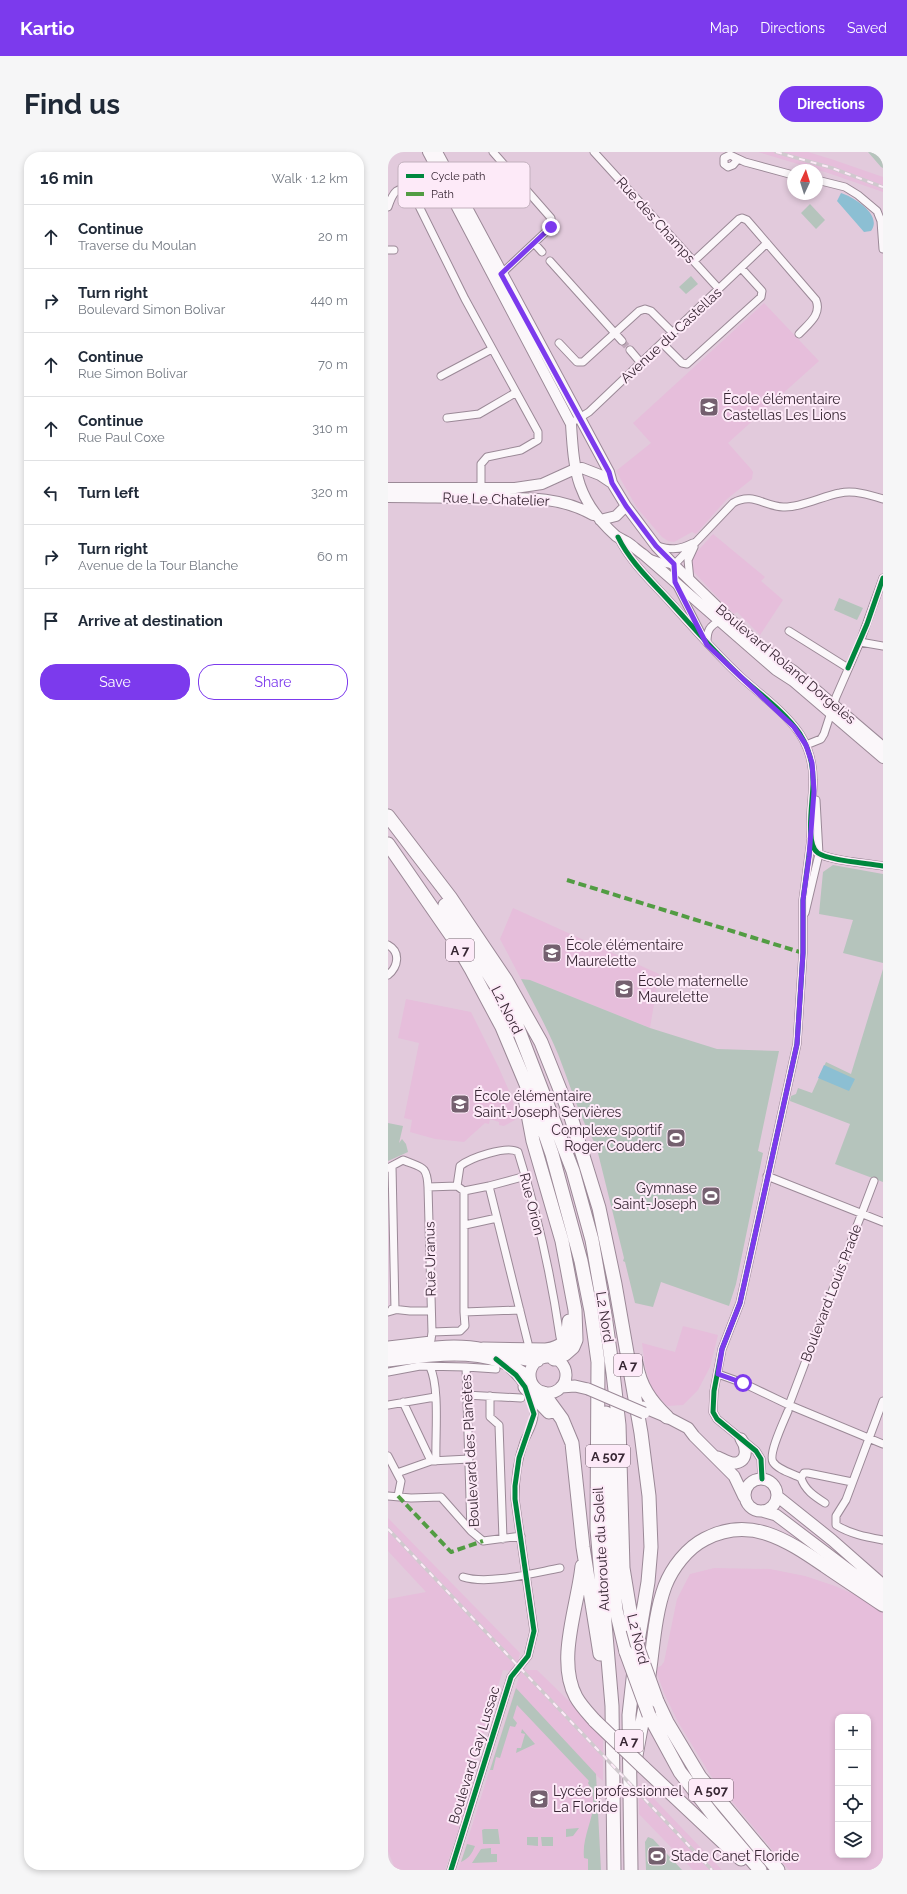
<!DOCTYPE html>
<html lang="en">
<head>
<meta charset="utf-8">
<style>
	:root { --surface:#fff; --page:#f6f6f7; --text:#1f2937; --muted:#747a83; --line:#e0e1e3; --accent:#7c3aed }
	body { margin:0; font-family:Raleway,sans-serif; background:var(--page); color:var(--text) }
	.controls { position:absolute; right:12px; bottom:12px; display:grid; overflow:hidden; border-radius:8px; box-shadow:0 2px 6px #0003 }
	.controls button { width:36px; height:36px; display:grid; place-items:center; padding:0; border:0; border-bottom:1px solid var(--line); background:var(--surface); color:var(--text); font:20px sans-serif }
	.compass { position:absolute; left:399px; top:12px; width:36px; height:36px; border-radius:50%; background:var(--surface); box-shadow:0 2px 6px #0003; rotate:4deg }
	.stop { position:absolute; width:12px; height:12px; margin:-9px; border:3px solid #7c3aed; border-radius:50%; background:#fff }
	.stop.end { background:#7c3aed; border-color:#fff; box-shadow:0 1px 4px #0008 }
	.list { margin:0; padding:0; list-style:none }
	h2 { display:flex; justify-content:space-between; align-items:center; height:52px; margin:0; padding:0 16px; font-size:17px }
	h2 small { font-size:13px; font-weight:400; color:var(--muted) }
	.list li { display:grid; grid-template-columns:26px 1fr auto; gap:12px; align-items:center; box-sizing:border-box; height:64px; padding:0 16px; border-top:1px solid var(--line) }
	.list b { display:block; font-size:15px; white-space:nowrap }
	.list p { margin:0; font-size:13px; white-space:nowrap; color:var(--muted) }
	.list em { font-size:13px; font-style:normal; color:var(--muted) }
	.actions { display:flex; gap:8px; padding:12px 16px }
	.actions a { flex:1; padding:9px 0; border:1px solid var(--accent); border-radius:16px; text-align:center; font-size:14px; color:var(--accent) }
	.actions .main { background:var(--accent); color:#fff }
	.icon { flex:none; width:22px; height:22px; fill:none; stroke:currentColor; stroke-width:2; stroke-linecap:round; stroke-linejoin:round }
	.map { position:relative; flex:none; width:495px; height:1718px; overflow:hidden; border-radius:16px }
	header { display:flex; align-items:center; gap:24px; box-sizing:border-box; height:56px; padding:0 20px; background:var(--accent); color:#fff }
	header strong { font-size:19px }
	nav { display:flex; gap:22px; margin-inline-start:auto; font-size:14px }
	.intro { display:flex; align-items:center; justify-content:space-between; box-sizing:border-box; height:96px; padding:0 24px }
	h1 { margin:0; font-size:28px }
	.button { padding:10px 18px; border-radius:16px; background:var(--accent); color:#fff; font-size:14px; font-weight:700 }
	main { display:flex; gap:24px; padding:0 24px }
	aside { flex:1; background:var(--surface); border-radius:16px; box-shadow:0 2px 6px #0003 }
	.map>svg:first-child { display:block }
</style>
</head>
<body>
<header>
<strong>Kartio</strong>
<nav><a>Map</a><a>Directions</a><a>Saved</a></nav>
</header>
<div class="intro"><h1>Find us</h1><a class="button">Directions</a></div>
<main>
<aside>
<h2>16 min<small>Walk · 1.2 km</small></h2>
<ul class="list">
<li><svg class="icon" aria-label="ahead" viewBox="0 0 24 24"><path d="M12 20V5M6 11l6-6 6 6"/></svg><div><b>Continue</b><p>Traverse du Moulan</p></div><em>20 m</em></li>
<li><svg class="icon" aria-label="right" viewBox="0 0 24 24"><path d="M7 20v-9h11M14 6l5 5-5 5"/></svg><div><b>Turn right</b><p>Boulevard Simon Bolivar</p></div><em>440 m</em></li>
<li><svg class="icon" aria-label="ahead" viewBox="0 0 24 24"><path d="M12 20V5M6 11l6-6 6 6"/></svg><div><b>Continue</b><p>Rue Simon Bolivar</p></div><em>70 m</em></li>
<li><svg class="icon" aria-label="ahead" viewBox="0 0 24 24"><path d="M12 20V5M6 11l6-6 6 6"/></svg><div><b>Continue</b><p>Rue Paul Coxe</p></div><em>310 m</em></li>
<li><svg class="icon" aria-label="left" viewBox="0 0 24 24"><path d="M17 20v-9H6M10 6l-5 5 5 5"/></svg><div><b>Turn left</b></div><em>320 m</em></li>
<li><svg class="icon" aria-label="right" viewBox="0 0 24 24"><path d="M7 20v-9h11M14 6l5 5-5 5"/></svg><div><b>Turn right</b><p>Avenue de la Tour Blanche</p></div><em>60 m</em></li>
<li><svg class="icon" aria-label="arrive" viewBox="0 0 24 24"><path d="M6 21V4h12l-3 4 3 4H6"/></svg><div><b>Arrive at destination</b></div></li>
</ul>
<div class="actions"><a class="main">Save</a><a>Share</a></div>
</aside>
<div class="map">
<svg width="495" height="1718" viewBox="0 0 495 1718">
	<rect width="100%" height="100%" fill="#e2cadc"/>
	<!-- built -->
	<path fill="#e6bedb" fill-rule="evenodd" d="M370 0H420L443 7 495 25V40L440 21Z
		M376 151 431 209 340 291 363 317 365 320 364 327 339 347 308 382 304 380 286 390 280 389 274 385 249 356 228 319 263 291 245 271Z
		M325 382 377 425 373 429 395 448 372 483 349 460 346 462 334 450 304 418 303 410 307 402Z
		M125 756 271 822 262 876 142 828 133 827 112 787Z
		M18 847 83 860 110 914 122 941 129 963 127 968 116 974 111 973V970L102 967 101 972 97 971 76 990 47 987 22 980 24 968 16 966 31 891 10 886Z
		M295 1174 330 1183 322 1215 310 1238 295 1253 279 1254 264 1238 257 1214 254 1191 287 1200Z
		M0 1366 132 1501 130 1509 139 1518H149L215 1582V1629L208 1623 213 1718H70L131 1525 124 1519 115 1518 78 1639 83 1641 57 1718H4L3 1716 6 1714 0 1699V1447L38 1440 0 1399Z
		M326 1416 382 1417 417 1424 447 1434 470 1444 495 1460V1718H401L323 1624 290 1570 276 1541 267 1516 273 1514 276 1510 289 1447 302 1422ZM450 1565H480V1703H450Z
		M251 1631 334 1718H305L251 1662Z"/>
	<!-- green -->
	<path fill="#b5c4bc" d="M480 0H495V16L493 15Z
		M422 52 437 68 428 77 413 61Z
		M303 124 310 132 298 142 291 135Z
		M451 446 475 456 469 468 446 458Z
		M445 713 495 722V811L455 801 465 768 431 762 435 720Z
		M495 817V1030L447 1012 462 972 402 949 403 944 408 942 410 936 424 941 438 910 463 922Z
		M133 827 142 828 262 876 329 897 391 899 370 999 375 1001 348 1132 341 1154 273 1130 265 1155 247 1151 237 1110 235 1109 236 1106 208 993C191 965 182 932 170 902 159 876 146 852 133 827Z
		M0 971 15 974 11 991 14 987 18 992 20 1000 0 1009Z
		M128 1536 208 1622 213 1718H200V1707L196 1706C193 1678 215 1657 200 1631L201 1629 129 1553 125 1566 129 1571 127 1575 122 1574 112 1606 108 1605 105 1618H102Z
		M134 1577 147 1592 128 1601 129 1596H133L137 1582 133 1581Z
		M191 1676 185 1684 178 1685V1677Z
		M96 1677H110L112 1692H95L94 1678Z
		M139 1685H150V1694L139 1693Z
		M153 1685H165V1694H154Z
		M260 1685 265 1687 294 1718H258L257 1690Z
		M79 1692 87 1694C84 1702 80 1707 73 1710Z
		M103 1696V1702H109V1710L84 1711 93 1697Z"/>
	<!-- water -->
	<path fill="#8cbfd3" d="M453 41C466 45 495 63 483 79L476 80 449 49Z
		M436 913 467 927 461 939 430 926Z"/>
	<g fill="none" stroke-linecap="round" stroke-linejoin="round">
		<!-- minor-tunnel -->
		<path stroke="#c0a9ba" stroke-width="7" stroke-dasharray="7 3.5" stroke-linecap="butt" d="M234 189 242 198"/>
		<defs>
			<path id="minor" d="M105 0 163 66V75L112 123
				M206 0 331 137
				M350 7 345 13 340 15 336 12V6L342 3 357 10 405 23
				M429 28 457 35 470 43 489 59 493 69 495 97
				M0 55C5 40 9 32 25 42L77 147 150 280V288L133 298 99 305 93 312V341
				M146 91 154 100
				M0 98H6
				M162 109 234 189
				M306 109 351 67 354 66 359 68 428 148C434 163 420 172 411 182
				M171 191 189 210H195L251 159 257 157 263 159 285 181
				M274 191 294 211 299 212 373 145 374 139 354 117
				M242 198 253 211
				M53 224 104 197
				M59 266 91 262 127 241
				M188 268 201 260 379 91
				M230 385C242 410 264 430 283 451 306 477 328 502 353 525 373 543 397 560 412 582 421 596 425 612 425 628 426 644 416 692 430 701 442 709 480 711 495 714
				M269 394C283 398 291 398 305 391
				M261 406 276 411 286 413
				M286 413 345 351C365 340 375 354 395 355 412 356 435 344 452 341 466 338 482 343 495 347
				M286 413 287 430 314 483
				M302 428 300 408 306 395
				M401 479 460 516
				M319 490C319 479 321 474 332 469
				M472 490 495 494
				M418 593 433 587 436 582 448 545 472 490 495 426
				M417 761 431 702 428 648
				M0 793C13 800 10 815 0 823
				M0 1016 15 1008C34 1016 39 1013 40 1035L69 1034 76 1039 101 1034 140 1191
				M379 1024 495 1070
				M69 1034 72 1014C82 1006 119 993 130 1000 149 1060 163 1123 172 1185
				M101 1034 138 1024
				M40 1035 44 1180
				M76 1039V1160
				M77 1073 109 1066
				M4 1157 22 1159H43
				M0 1160 7 1158 4 1014
				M0 1193 43 1188 44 1180 72 1179 77 1174 76 1160 132 1158
				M42 1215C52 1236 47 1284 48 1309
				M78 1215 83 1379 95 1389 133 1384
				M0 1220 32 1214 78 1215 108 1217
				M330 1222 355 1231 401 1253 495 1292
				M78 1243 133 1246
				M102 1244V1265L111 1273 115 1387
				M495 1249 458 1348 448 1364V1373C462 1382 479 1385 495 1388
				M15 1250 43 1309
				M0 1253 47 1245
				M401 1253 486 1029
				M400 1259C396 1269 380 1302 385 1310 390 1318 406 1322 413 1326
				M0 1304 13 1329 10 1344
				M9 1321 43 1309 81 1307
				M374 1327 373 1307 368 1299 329 1267 325 1260 326 1239 334 1197 352 1151 409 892 415 801V748L423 688
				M0 1344 23 1346 53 1345 83 1379
				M437 1351C426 1344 417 1338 413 1326L416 1321H420L464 1330
				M75 1425C100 1433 145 1421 172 1416
				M63 1718 123 1525 140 1504 146 1479 127 1347C127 1328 129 1309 136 1290 139 1282 147 1271 146 1261 144 1244 134 1228 121 1217"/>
			<path id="secondary" d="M40 0 183 272C186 321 189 349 228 384 231 386 235 388 239 390 245 394 250 399 256 403L388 518 405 529 495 606
				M49 0 221 320 224 331 238 354 268 394 286 413 343 468 389 508 406 519 495 595
				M0 336H127L154 332 187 317 194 316 212 323 224 331
				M0 345C32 345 63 346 95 346 133 346 170 343 205 363
				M212 368 228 364 238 354"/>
			<path id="primary" d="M0 1200C31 1197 65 1190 96 1197 114 1201 131 1209 150 1209
				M142 1223a18 18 0 1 1 36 0a18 18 0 1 1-36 0Z
				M0 1209C49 1203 99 1194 142 1225
				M173 1235 187 1234 200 1237
				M255 1255 279 1265 300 1276 306 1284 346 1324 356 1345
				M330 1305C335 1307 342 1312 348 1311 361 1308 358 1294 353 1287
				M357 1343a16 16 0 1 1 32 0a16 16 0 1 1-32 0Z
				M389 1344 444 1388 495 1433
				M374 1359 388 1363 396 1369 495 1444"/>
			<path id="motorway" d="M0 664 62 745 118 828 153 890 183 965 211 1056 227 1132 253 1281 261 1344 263 1395 260 1430 249 1495
				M0 692 65 786 83 817 114 875 148 956 164 1002 193 1109 203 1159 210 1210 209 1377 224 1554 226 1718
				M57 753 110 837 128 871 185 1019 204 1088 217 1163 225 1221 231 1273 235 1416 245 1477
				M136 941 145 989 174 1089 187 1158 188 1188 185 1195 177 1202 166 1207
				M95 1197 158 1198C177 1195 180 1187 181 1169
				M248 1211C252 1234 262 1249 279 1265
				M137 1235 161 1260
				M155 1241 174 1267 184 1291 195 1395 212 1502
				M218 1261 222 1398 228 1458 238 1500
				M194 1414C190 1454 168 1508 188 1545 193 1554 200 1561 207 1569
				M260 1530C265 1499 266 1464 277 1434 284 1416 299 1396 317 1387 363 1363 400 1389 437 1414 456 1427 476 1440 495 1453
				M269 1549 279 1570 312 1625 390 1718
				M261 1563 292 1620 326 1664 372 1718
				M247 1609 258 1549
				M255 1615 353 1707
				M243 1718 241 1563 246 1518"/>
		</defs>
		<!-- minor casing -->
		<use href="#minor" stroke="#9b8997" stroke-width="9"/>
		<!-- secondary casing -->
		<use href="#secondary" stroke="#9b8997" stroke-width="12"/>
		<!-- primary casing -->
		<use href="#primary" stroke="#9b8997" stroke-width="13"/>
		<!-- motorway casing -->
		<use href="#motorway" stroke="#9b8997" stroke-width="15"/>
		<!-- minor -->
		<use href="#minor" stroke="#fbf7fa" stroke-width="7"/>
		<!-- secondary -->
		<use href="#secondary" stroke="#fbf7fa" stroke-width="10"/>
		<!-- primary -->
		<use href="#primary" stroke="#fbf7fa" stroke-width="11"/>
		<!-- motorway -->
		<use href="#motorway" stroke="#fbf7fa" stroke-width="13"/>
		<defs>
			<path id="rail" d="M388 0 444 16 495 35
				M0 1377 324 1718"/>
		</defs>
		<!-- rail casing -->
		<use href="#rail" stroke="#d0c9ce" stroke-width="3.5"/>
		<!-- rail -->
		<use href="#rail" stroke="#fdeaf8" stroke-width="2" stroke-dasharray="6" stroke-linecap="butt"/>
		<defs>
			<path id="primary-bridge" d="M200 1237 256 1261"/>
			<path id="motorway-bridge" d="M245 1477 251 1499 269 1549
				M238 1500 261 1563
				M207 1569 255 1615"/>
		</defs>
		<!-- primary-bridge casing -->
		<use href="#primary-bridge" stroke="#9b8997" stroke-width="13" stroke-linecap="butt"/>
		<!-- motorway-bridge casing -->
		<use href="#motorway-bridge" stroke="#9b8997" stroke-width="15" stroke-linecap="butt"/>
		<!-- primary-bridge -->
		<use href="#primary-bridge" stroke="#fbf7fa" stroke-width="11"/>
		<!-- motorway-bridge -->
		<use href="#motorway-bridge" stroke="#fbf7fa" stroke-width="13"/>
		<!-- quiet -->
		<path stroke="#529c43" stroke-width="4" stroke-dasharray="8 4" stroke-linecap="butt" d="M179 728 415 801
			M10 1344 63 1400 95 1389"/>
		<defs>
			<path id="cycleway" d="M230 385C242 410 264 430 283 451 306 476 328 502 353 525 373 543 397 560 412 582 421 596 425 612 425 628 426 644 416 692 430 701 442 709 480 711 495 714
				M460 516 479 472 495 426
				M374 1327 373 1307 368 1299 329 1267 325 1260 326 1239 334 1197 352 1151 409 892 415 801V748L423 688
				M63 1718 123 1525 140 1504 146 1479 127 1347V1334L131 1306 146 1262 137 1235 128 1223 108 1207"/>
		</defs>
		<!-- cycleway casing -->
		<use href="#cycleway" stroke="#fdeaf8" stroke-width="8"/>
		<!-- cycleway -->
		<use href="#cycleway" stroke="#00873e" stroke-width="5"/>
	</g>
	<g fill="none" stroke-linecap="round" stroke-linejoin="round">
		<!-- route -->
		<path stroke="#7c3aed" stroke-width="5" d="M163 75 113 122 221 320 224 331 238 354 268 394 286 412 287 430 319 493 406 575 418 593 424 611 426 639 421 705 415 748V801L409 892 362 1106 352 1151 334 1197 330 1222 355 1231"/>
	</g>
	<!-- icons -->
	<defs>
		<symbol id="school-square" viewBox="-11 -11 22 22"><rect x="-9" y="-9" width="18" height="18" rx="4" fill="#74606f" stroke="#fdeaf8"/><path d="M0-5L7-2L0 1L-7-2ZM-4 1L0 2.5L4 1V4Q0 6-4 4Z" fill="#fff"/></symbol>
		<symbol id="stadium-square" viewBox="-11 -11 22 22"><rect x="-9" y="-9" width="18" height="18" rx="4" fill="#74606f" stroke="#fdeaf8"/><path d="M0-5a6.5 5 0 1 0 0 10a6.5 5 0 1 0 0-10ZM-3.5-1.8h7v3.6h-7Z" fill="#fff"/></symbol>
	</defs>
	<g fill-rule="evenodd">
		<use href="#school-square" x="310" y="244" width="22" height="22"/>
		<use href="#school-square" x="153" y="790" width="22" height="22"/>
		<use href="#school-square" x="225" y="826" width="22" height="22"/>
		<use href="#school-square" x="61" y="941" width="22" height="22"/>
		<use href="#stadium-square" x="277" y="975" width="22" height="22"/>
		<use href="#stadium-square" x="312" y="1033" width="22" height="22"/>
		<use href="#school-square" x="140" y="1636" width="22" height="22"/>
		<use href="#stadium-square" x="258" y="1693" width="22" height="22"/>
	</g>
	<g text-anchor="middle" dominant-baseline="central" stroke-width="4" stroke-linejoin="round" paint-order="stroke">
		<!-- shield labels -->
		<g fill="#fdeaf8" stroke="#73626f" stroke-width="1">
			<rect x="58" y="787" width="28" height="22" rx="3"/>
			<rect x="226" y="1202" width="28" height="22" rx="3"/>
			<rect x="198" y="1293" width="44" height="22" rx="3"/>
			<rect x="227" y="1578" width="28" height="22" rx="3"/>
			<rect x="301" y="1627" width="44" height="22" rx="3"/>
		</g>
		<g font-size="13" font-weight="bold" fill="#382734">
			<text x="72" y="798">A 7</text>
			<text x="240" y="1213">A 7</text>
			<text x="220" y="1304">A 507</text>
			<text x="241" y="1589">A 7</text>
			<text x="323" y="1638">A 507</text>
		</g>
		<!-- street labels -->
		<g font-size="14" fill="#382734" stroke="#fdeaf8">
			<text transform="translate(268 68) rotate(48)">Rue des Champs</text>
			<text transform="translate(283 183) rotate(-43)">Avenue du Castellas</text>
			<text transform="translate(108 347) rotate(2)">Rue Le Chatelier</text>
			<text transform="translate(398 512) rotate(40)">Boulevard Roland Dorgelès</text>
			<text transform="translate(119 858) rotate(63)">L2 Nord</text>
			<text transform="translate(144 1052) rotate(76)">Rue Orion</text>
			<text transform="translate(42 1107) rotate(-91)">Rue Uranus</text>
			<text transform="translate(443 1141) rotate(-69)">Boulevard Louis Prade</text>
			<text transform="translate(217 1165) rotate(81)">L2 Nord</text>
			<text transform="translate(82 1299) rotate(-93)">Boulevard des Planètes</text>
			<text transform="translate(213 1397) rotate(-93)">Autoroute du Soleil</text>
			<text transform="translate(250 1487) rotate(76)">L2 Nord</text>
			<text transform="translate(86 1603) rotate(-73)">Boulevard Gay Lussac</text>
		</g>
		<!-- poi labels -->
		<g font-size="14" fill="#382734" stroke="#fdeaf8" text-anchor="start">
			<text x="335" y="247">École élémentaire<tspan x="335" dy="16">Castellas Les Lions</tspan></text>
			<text x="178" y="793">École élémentaire<tspan x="178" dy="16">Maurelette</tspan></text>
			<text x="250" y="829">École maternelle<tspan x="250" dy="16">Maurelette</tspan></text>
			<text x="86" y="944">École élémentaire<tspan x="86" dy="16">Saint-Joseph Servières</tspan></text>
			<text x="274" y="978" text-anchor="end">Complexe sportif<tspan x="274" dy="16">Roger Couderc</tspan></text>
			<text x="309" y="1036" text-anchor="end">Gymnase<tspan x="309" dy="16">Saint-Joseph</tspan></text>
			<text x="165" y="1639">Lycée professionnel<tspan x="165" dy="16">La Floride</tspan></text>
			<text x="283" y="1704">Stade Canet Floride</text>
		</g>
	</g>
	<!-- legend -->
	<rect x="10" y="10" width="132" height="46" rx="6" fill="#fdeaf8" stroke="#c2b0bd" stroke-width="1"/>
	<rect x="18" y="22" width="18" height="4" fill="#00873e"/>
	<rect x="18" y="40" width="18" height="4" fill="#529c43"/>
	<g font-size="11" fill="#382734">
		<text x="43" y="28">Cycle path</text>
		<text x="43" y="46">Path</text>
	</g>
</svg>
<div class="controls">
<button>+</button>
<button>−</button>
<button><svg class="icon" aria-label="locate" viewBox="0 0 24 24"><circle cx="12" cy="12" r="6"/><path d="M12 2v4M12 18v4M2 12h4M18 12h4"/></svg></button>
<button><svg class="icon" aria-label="layers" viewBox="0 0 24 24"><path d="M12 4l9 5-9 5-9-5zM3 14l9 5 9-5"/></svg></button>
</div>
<svg class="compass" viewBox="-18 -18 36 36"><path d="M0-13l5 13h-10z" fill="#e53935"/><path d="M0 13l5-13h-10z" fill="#747a83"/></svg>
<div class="stop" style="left:355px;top:1231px"></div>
<div class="stop end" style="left:163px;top:75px"></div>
</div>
</main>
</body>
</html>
